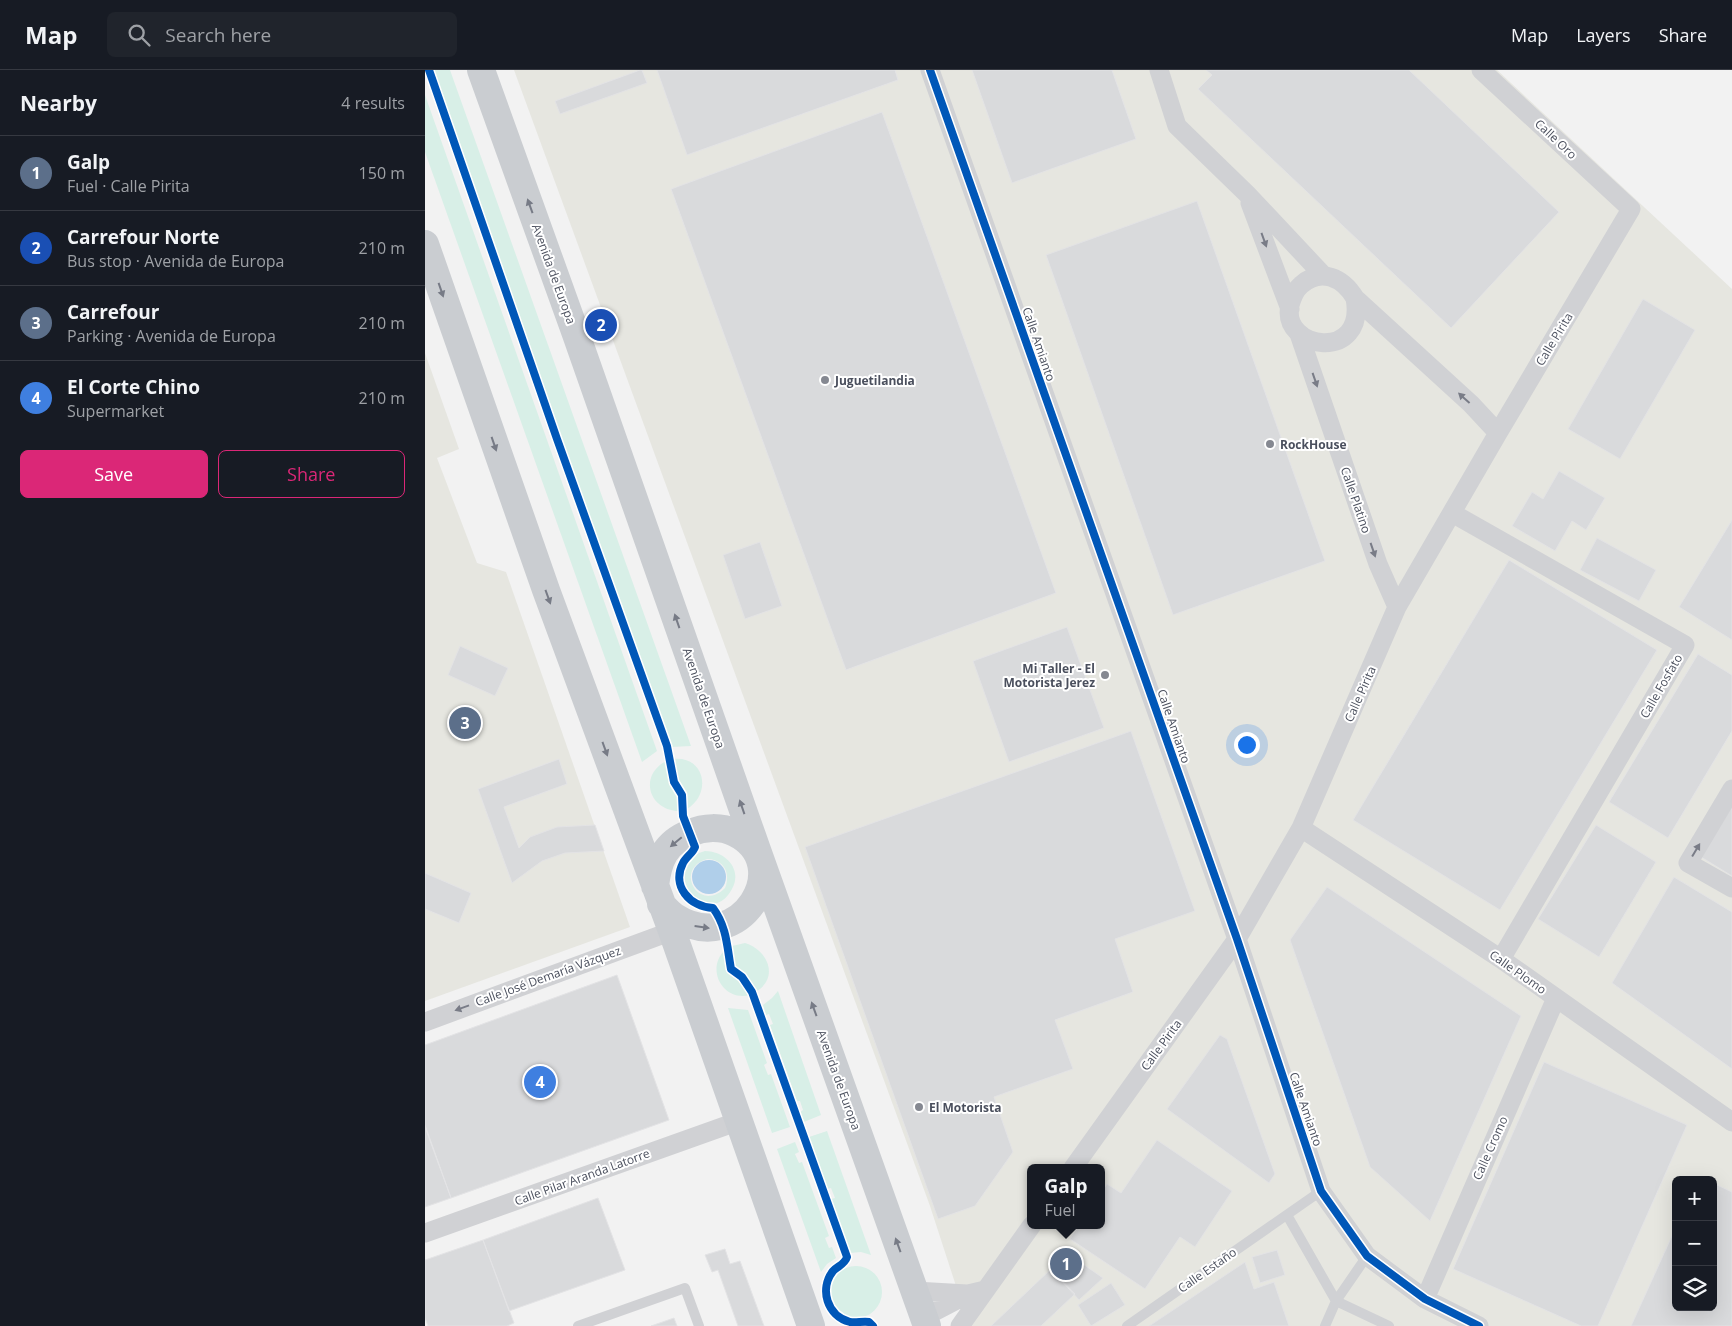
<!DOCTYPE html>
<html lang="en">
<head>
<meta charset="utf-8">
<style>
	:root { --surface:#171b24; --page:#20242c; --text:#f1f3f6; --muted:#9ea1a6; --line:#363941; --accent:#db2777 }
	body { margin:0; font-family:"Open Sans",sans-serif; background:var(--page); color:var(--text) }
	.controls { position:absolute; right:15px; bottom:15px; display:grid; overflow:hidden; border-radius:8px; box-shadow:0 5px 20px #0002 }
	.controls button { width:45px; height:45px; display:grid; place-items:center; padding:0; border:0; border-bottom:1px solid var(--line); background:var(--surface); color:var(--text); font:25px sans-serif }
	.you { position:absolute; left:821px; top:674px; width:18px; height:18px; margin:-12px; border:4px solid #fff; border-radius:50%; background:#1a73e8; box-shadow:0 0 0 8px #1a73e833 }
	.badge { display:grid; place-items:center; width:32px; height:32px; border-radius:50%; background:var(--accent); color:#fff; font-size:16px; font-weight:700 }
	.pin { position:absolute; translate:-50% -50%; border:2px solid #fff; box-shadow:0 1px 5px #0006 }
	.popup { position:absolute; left:602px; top:1094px; width:78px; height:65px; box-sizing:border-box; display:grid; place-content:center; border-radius:8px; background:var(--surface); filter:drop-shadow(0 1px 4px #0005); font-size:16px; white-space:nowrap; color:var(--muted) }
	.popup b { font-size:19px; color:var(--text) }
	.popup::after { content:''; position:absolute; left:50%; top:100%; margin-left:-10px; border:10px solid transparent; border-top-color:var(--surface) }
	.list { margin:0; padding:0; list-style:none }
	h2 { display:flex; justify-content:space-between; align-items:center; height:65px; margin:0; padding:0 20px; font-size:21px }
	h2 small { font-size:16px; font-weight:400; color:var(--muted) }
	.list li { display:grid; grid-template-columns:32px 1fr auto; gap:15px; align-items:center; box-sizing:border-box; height:75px; padding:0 20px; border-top:1px solid var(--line) }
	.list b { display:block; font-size:19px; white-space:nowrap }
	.list p { margin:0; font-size:16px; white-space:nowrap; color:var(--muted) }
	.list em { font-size:16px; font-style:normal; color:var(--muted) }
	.actions { display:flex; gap:10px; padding:15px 20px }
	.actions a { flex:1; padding:11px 0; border:1px solid var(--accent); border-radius:8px; text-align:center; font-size:18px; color:var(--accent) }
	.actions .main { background:var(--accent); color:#fff }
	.icon { flex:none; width:28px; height:28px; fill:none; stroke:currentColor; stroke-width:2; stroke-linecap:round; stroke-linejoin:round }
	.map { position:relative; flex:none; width:1307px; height:1256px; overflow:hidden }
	header { display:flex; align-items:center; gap:30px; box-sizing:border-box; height:70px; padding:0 25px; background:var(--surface); border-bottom:1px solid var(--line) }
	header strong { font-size:24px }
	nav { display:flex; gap:28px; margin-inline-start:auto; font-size:18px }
	.search { width:350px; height:45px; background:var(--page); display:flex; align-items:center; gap:12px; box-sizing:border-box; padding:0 18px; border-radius:8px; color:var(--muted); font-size:19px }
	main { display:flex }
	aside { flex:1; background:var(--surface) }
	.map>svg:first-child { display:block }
</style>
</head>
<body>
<header>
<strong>Map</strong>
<div class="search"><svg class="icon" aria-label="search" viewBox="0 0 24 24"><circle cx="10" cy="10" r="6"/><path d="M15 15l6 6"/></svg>Search here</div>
<nav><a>Map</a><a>Layers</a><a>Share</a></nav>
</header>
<main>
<aside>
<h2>Nearby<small>4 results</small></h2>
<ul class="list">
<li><span class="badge" style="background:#5c6f8a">1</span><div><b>Galp</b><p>Fuel · Calle Pirita</p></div><em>150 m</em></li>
<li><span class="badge" style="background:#1a4fb4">2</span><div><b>Carrefour Norte</b><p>Bus stop · Avenida de Europa</p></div><em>210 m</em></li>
<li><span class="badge" style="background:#5c6f8a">3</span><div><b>Carrefour</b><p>Parking · Avenida de Europa</p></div><em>210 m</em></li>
<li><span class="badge" style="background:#3f7fe0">4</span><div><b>El Corte Chino</b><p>Supermarket</p></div><em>210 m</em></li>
</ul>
<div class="actions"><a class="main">Save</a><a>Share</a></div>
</aside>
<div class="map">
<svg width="1307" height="1256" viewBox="0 0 1307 1256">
	<rect width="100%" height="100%" fill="#f2f2f2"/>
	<!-- commercial -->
	<path fill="#e6e6e0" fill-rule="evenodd" d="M89 0H1072L1307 219V1256H544L505 1136ZM606 1098H676V1155H606ZM1251 1110H1288V1237H1251Z
		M0 283 34 379 12 388 52 493 81 502 205 857 0 931Z"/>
	<!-- green -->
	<path fill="#d8efe7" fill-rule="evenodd" d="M4 0H25L266 676 247 677Z
		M0 25 232 681 217 692 0 82Z
		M248 689C279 685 288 723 262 739L261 726 253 711Z
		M241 691 246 713 253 725 255 741C224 741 213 706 241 691Z
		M280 781C300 781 318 799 307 819 283 864 225 797 280 781ZM282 789C299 789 306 803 300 818 274 844 248 799 282 789Z
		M320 873C343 880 354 907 332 921L320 904 310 896 307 876Z
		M300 880 304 901 316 911 325 925C298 932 280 899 300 880Z
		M353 921 396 1045 379 1052 375 1042 378 1040 375 1031H372L345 955 348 954 344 944 341 945 338 935 347 928Z
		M303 938 323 940 342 993 339 995 343 1005 346 1004 365 1057 347 1063Z
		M402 1061 446 1185 436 1182 425 1183 406 1129 410 1128 406 1118 402 1119 384 1067Z
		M370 1072 374 1082 370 1084 374 1093 377 1092 404 1166 400 1168 404 1178 407 1177 411 1188 402 1194 396 1202 352 1079Z
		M405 1222a26 26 0 1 1 52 0a26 26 0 1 1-52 0Z"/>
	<!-- water -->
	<path fill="#b0cfea" d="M267 807a17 17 0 1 1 34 0a17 17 0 1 1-34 0Z"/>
	<!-- building -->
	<path fill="#d9dadc" stroke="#e3e3e5" d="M215 0H217L222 13 135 44 130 31Z
		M232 0H470L473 10 262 85Z
		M547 0H687L711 69 587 113Z
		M781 0H984L1134 142 1026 258 773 19 787 5Z
		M457 42 631 523 421 600 246 119Z
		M772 131 900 491 748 545 621 185Z
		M1218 229 1270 260 1195 389 1143 359Z
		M1134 401 1180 428 1161 460 1147 451 1130 481 1087 456 1107 422 1118 429Z
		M1307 450V570L1254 537Z
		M1172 468 1231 500 1214 531 1155 500Z
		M335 472 357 536 320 549 298 485Z
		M1084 490 1232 580 1075 840 928 750Z
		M642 557 679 658 584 692 548 591Z
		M35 576 83 598 70 626 23 605Z
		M1273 584 1307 605V661L1243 768 1184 732Z
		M706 661 770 841 690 869 708 922 630 950 648 999 569 1027 588 1082 550 1136 513 1149 380 777Z
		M134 689 142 714 79 737 94 778 105 767 132 757 170 755 179 781 140 783 117 791 87 813 53 719Z
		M1307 736V806L1276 787Z
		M1171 755 1231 792 1174 887 1113 849Z
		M0 803 46 823 34 853 0 839Z
		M1249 807 1307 842V999L1187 913Z
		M902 817 1096 946 1005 1151 945 1097 865 870Z
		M192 905 244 1050 26 1128 0 1055V975Z
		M795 965 802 969 850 1104 844 1113 742 1039Z
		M1119 992 1262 1055 1173 1256H1156L1028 1199Z
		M0 1057 26 1128 0 1137Z
		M732 1070 807 1121 770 1177 755 1167 720 1219 645 1169 654 1155H676V1123L682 1114 696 1123Z
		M1288 1113 1307 1122V1256H1206L1251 1157V1237H1288Z
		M173 1128 200 1200 84 1241 58 1170Z
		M58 1170 89 1253 82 1256H3L0 1248V1190Z
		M300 1179 305 1194 315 1191 339 1256H313L293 1200 287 1202 280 1185Z
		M852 1180 860 1205 835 1213 827 1187Z
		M639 1184 652 1199 658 1194 678 1208 654 1230 624 1197Z
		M820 1192 829 1219 849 1212 864 1256H724Z
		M626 1199 650 1224 616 1256H566Z
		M686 1213 700 1235 666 1256 653 1235Z
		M249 1248 252 1256H226Z"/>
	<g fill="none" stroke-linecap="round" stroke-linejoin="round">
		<!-- lane -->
		<path stroke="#d0d1d4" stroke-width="10" d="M862 1145 911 1231 964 1256
			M153 1256 260 1218 274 1256
			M702 1256 896 1121
			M900 1256 911 1231 942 1186"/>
		<!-- street -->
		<path stroke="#d0d1d4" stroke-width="19" d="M505 0 812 869 896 1121 942 1186 1000 1229 1054 1256
			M734 0 752 56 822 124 899 206
			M825 133 865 239
			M930 228C942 293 855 280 865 235 867 228 870 220 876 215 896 197 918 208 930 228L1046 334 1073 363
			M874 264 953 494 972 537
			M1027 443 1260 575 1076 889
			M1307 719 1263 793 1307 818
			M876 758 1076 889 1307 1052
			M0 952 247 861
			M648 1098 812 869 876 758 972 537 1073 363 1206 139 1056 0
			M0 1163 314 1051
			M490 1221 542 1224
			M1000 1229 1131 928
			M499 1247 543 1224 560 1220
			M535 1256 607 1155"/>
		<!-- primary -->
		<path stroke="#cacdd1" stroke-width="28" d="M56 0 151 264 332 780 502 1256
			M0 174 121 520 247 861 386 1256
			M230 816C233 790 240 773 265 763 279 757 296 756 310 763 373 794 315 889 250 847 245 844 240 838 236 834"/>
		<defs>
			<path id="cycleway" d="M4 0 132 369 242 676 249 712 257 725 258 746 270 777C268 783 261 787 258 793 246 816 265 837 288 838 302 857 302 877 306 899L317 907 327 922 422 1187C420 1194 413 1196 408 1201 394 1219 402 1246 425 1252 431 1253 438 1251 444 1252L448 1256
				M505 0 812 869 896 1121 942 1186 1000 1229 1054 1256"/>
		</defs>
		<!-- cycleway casing -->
		<use href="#cycleway" stroke="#fff" stroke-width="11"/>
		<!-- cycleway -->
		<use href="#cycleway" stroke="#0057b8" stroke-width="8"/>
	</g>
	<!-- one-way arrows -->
	<defs><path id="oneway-solid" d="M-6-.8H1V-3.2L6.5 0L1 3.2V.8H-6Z" transform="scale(1.25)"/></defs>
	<g fill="#777b86">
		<use href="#oneway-solid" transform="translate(105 136) rotate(-110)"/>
		<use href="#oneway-solid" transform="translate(16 220) rotate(71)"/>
		<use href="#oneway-solid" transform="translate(69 374) rotate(71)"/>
		<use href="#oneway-solid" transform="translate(123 527) rotate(70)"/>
		<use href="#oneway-solid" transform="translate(252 551) rotate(-109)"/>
		<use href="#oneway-solid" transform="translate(180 679) rotate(70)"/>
		<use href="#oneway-solid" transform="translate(317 737) rotate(-109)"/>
		<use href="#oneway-solid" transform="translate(251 772) rotate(140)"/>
		<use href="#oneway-solid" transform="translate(277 857) rotate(8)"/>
		<use href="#oneway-solid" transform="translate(389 939) rotate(-110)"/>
		<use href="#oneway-solid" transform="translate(473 1175) rotate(-110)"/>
	</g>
	<g fill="#797c87">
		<use href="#oneway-solid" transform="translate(839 170) rotate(70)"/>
		<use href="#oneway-solid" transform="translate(890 310) rotate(71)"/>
		<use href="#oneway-solid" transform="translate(1039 328) rotate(-138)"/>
		<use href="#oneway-solid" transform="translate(948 480) rotate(71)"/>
		<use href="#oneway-solid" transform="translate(1271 780) rotate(-59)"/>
		<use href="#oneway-solid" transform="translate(37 938) rotate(160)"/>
	</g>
	<!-- markers -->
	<g fill="#858891" stroke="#fff" stroke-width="2">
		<circle cx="400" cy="310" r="5"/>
		<circle cx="845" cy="374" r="5"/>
		<circle cx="680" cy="605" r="5"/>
		<circle cx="494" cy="1037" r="5"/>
	</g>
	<g text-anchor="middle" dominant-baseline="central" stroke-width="4" stroke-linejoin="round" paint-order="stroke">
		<!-- street labels -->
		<g font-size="12" fill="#4a4f5d" stroke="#fff">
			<text transform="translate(1131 69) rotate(43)">Calle Oro</text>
			<text transform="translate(129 204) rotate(70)">Avenida de Europa</text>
			<text transform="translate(1129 269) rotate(-59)">Calle Pirita</text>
			<text transform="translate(614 274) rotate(71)">Calle Amianto</text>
			<text transform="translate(931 430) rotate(71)">Calle Platino</text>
			<text transform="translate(1236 616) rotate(-60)">Calle Fosfato</text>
			<text transform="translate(935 624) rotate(-66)">Calle Pirita</text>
			<text transform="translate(279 628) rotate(71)">Avenida de Europa</text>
			<text transform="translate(749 656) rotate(71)">Calle Amianto</text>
			<text transform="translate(1093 902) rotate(35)">Calle Plomo</text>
			<text transform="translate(123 906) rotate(-20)">Calle José Demaría Vázquez</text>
			<text transform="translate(736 975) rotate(-54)">Calle Pirita</text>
			<text transform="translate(414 1010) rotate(70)">Avenida de Europa</text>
			<text transform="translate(881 1039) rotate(71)">Calle Amianto</text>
			<text transform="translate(1065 1078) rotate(-66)">Calle Cromo</text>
			<text transform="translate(157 1107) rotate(-20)">Calle Pilar Aranda Latorre</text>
			<text transform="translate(782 1200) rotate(-35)">Calle Estaño</text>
		</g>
		<!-- poi labels -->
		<g font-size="12" font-weight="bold" fill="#4a4f5d" stroke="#fff" text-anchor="start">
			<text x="410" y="310">Juguetilandia</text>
			<text x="855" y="374">RockHouse</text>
			<text x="670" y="598" text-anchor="end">Mi Taller - El<tspan x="670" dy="14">Motorista Jerez</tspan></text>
			<text x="504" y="1037">El Motorista</text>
		</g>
	</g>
</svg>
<div class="controls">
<button>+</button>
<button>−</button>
<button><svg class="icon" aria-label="layers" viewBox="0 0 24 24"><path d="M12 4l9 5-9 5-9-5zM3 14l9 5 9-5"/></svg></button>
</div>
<div class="you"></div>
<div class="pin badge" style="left:641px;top:1194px;background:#5c6f8a">1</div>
<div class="popup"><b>Galp</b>Fuel</div>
<div class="pin badge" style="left:176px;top:255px;background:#1a4fb4">2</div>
<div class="pin badge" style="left:40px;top:653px;background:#5c6f8a">3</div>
<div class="pin badge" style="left:115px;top:1012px;background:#3f7fe0">4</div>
</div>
</main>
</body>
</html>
